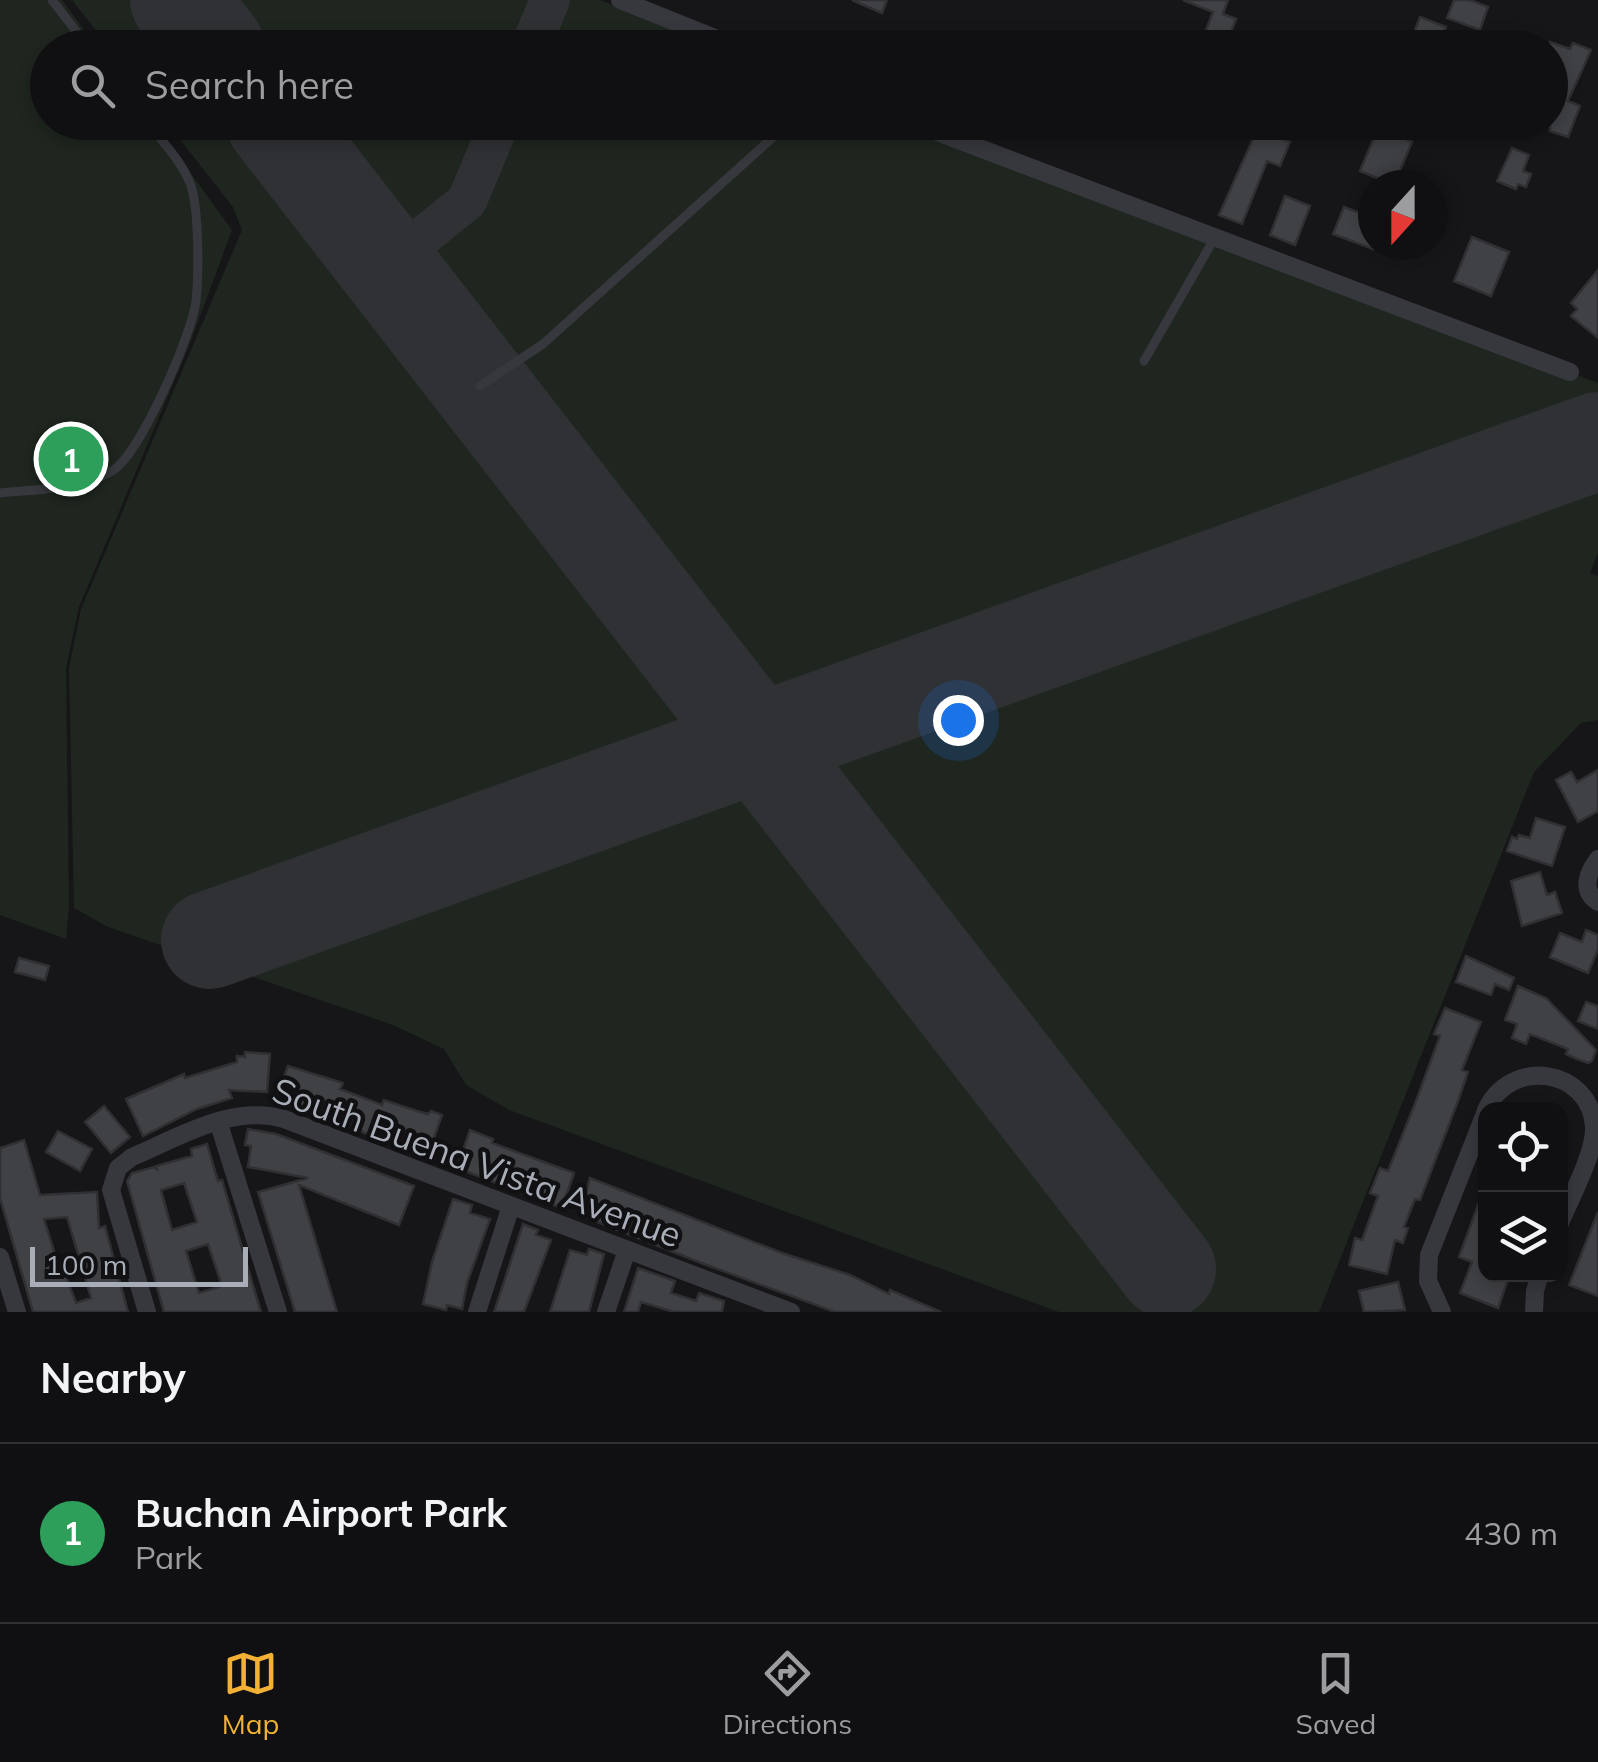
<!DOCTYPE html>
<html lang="en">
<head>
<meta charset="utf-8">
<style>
	:root { --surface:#101012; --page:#1e1e20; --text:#f1f3f6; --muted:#9c9d9f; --line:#303032; --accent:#f2b134 }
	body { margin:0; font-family:Mulish,sans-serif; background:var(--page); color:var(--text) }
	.controls { position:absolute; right:30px; bottom:30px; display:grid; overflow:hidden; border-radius:20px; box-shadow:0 5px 15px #0003 }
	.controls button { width:90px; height:90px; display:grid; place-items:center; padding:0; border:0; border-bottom:2px solid var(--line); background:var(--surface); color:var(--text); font:50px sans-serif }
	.compass { position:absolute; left:1358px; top:170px; width:90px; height:90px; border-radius:50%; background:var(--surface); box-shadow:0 5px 15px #0003; rotate:201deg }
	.scale { position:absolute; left:30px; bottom:25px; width:218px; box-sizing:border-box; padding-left:10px; border:5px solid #a8adb8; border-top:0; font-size:28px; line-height:35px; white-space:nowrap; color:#a8adb8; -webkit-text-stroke:8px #111113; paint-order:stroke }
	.you { position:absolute; left:958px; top:720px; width:35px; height:35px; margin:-25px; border:8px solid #fff; border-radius:50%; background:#1a73e8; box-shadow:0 0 0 15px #1a73e833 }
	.badge { display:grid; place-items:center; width:65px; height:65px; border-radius:50%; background:var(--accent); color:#fff; font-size:32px; font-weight:700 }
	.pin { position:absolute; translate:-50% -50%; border:5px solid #fff; box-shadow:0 2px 10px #0006 }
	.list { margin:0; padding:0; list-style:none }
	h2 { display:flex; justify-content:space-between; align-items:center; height:130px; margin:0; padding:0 40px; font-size:42px }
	h2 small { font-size:32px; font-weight:400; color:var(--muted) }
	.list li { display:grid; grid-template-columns:65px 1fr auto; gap:30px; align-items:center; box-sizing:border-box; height:180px; padding:0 40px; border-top:2px solid var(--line) }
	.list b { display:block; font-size:38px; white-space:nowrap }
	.list p { margin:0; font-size:32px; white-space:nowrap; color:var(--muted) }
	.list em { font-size:32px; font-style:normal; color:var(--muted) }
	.icon { flex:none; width:55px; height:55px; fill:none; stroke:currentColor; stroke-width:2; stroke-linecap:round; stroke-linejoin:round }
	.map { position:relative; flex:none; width:1598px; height:1312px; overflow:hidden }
	.search { position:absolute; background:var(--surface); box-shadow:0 5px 15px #0003; left:30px; right:30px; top:30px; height:110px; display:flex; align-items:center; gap:25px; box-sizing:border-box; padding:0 35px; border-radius:55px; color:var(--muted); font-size:38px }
	.sheet { height:310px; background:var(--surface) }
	nav { display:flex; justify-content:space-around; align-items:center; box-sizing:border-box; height:140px; border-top:2px solid var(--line); background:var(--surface); font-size:28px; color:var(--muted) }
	nav a { display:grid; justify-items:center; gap:5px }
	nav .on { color:var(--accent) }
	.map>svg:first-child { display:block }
</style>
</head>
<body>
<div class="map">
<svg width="1598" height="1312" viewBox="0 0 1598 1312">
	<rect width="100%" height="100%" fill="#161618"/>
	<!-- green -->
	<path fill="#1e261f" d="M0 0H62L97 47 48 48V122L154 123 232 230 189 346 79 607 66 668 69 905 66 939 0 915Z
		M72 0H600L724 47H109Z
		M167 123H899L1598 383V553L1590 573 1598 576V720L1581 723 1534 772 1319 1312H1059L509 1110 466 1085 444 1049 393 1025 108 927 74 908 69 668 81 609 242 230 233 207Z"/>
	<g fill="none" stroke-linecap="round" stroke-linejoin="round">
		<!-- taxiway -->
		<path stroke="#303135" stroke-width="40" d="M530 48 550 0
			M386 266 467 201 500 122"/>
		<!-- runway -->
		<path stroke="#303135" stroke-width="98" d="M179 0 216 48
			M275 122 1167 1269
			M210 940 1598 441"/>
	</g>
	<!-- building -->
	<path fill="#404145" stroke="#303034" stroke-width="2.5" fill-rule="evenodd" d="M852 0H887L882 13Z
		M1183 0H1228L1223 14 1236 19 1225 48H1199L1213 12Z
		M1454 0H1470L1488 7 1480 30 1447 18Z
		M1420 17 1446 27 1438 48H1408Z
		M1550 42 1570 49 1573 43 1591 50 1568 101 1580 106 1568 137 1550 131V110L1563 79 1550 74Z
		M1259 125 1273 130 1271 135 1290 142 1280 166 1267 161 1242 224 1219 215Z
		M1378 128 1412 142 1394 185 1360 171Z
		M1512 148 1529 155 1523 171 1531 174 1526 187 1518 184 1516 189 1497 181Z
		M1285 196 1310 206 1295 245 1270 235Z
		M1344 207 1373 218V249L1333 234Z
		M1472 237 1509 252 1491 296 1454 281Z
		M1598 270V338L1571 316 1577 309 1571 303Z
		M1598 770V811L1578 822 1556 780 1571 772 1577 782Z
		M1536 818 1565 827 1552 866 1507 851 1512 837 1517 839 1519 835 1530 838Z
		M1540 872 1547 895 1555 892 1562 913 1522 926 1511 881Z
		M1586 930 1598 935V949L1588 973 1550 957 1560 933 1582 942Z
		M1466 956 1514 978 1509 990 1495 984 1491 995 1456 982Z
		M19 958 49 966 45 980 15 972Z
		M1518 986 1546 998 1596 1050 1592 1061 1588 1063 1577 1059 1566 1054 1568 1049 1530 1034 1526 1044 1512 1038 1517 1024 1505 1020Z
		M1586 1002 1598 1006V1029L1578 1021Z
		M1445 1008 1481 1022 1462 1070 1468 1072 1458 1101 1420 1200 1415 1199 1404 1227 1408 1228 1403 1243 1395 1240 1387 1274 1349 1265 1355 1238 1362 1240 1378 1196 1370 1193 1380 1168 1388 1171 1416 1101 1440 1036 1434 1034Z
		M245 1052 270 1054 267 1092 229 1090 232 1098 197 1109 143 1136 126 1099 184 1074 185 1078 237 1062V1056L245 1057Z
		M288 1066 343 1083 340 1089 382 1105 384 1100 417 1111 428 1114 431 1111 442 1115 427 1158 276 1097Z
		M104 1106 130 1137 111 1153 85 1122Z
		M248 1129 276 1134 414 1186 399 1225 299 1185 337 1312H295L258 1192 308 1178 248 1167 251 1146 245 1145Z
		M470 1130 493 1139 492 1143 574 1173 562 1208 457 1168Z
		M58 1131 92 1149 80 1171 46 1152Z
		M24 1140 40 1195 97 1192 99 1228 105 1226 128 1312H33L0 1198V1148ZM67 1217 91 1298 76 1303 66 1276 62 1277 44 1219Z
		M207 1144 218 1181 222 1180 261 1312H164L127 1181 132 1173 154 1167 157 1169 156 1166 192 1156 191 1149ZM184 1183 197 1222 172 1230 161 1190ZM208 1244 222 1286 199 1293 186 1251Z
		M590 1178 782 1253 850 1275 889 1294 890 1290 941 1312H835L704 1264 580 1215Z
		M1486 1183V1274H1510L1498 1308 1460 1293 1472 1262 1459 1257Z
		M453 1199 472 1205 470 1213 490 1219 467 1283 462 1309 447 1305 446 1310 423 1304 432 1262Z
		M1598 1212V1296L1569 1285Z
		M523 1224 538 1230 536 1235 551 1240 524 1312H494Z
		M589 1249 604 1254 589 1312H550L570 1250 587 1255Z
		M638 1268 675 1281 671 1293 696 1301 699 1293 724 1301 722 1312H674L641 1302 638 1312H624Z
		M1398 1282 1405 1310 1364 1312 1359 1291Z"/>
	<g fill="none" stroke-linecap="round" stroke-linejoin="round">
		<!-- lane -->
		<path stroke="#37383d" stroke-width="9" d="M52 0 89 48
			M1144 361 1214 239
			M480 386 543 344 790 122
			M0 493C38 489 79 490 112 471 140 455 192 334 196 301 199 273 199 211 191 186 183 162 162 142 147 122"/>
		<!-- street -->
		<path stroke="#37383d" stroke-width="18" d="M620 0 740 48
			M911 122 1570 372
			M1598 859C1587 873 1581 891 1598 902
			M1486 1110C1511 1056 1590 1069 1594 1126 1596 1151 1570 1199 1560 1223
			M218 1121 278 1312
			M0 1257 17 1312
			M147 1312 111 1190 118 1168 132 1157C180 1137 231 1104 284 1119L791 1312
			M477 1312 511 1206
			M606 1312 627 1250
			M1442 1312 1428 1281 1429 1255 1486 1111
			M1534 1312 1535 1291 1540 1274"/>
	</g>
	<g text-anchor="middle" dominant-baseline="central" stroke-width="9" stroke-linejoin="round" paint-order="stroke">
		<!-- street labels -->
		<g font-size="35" fill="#a8adb8" stroke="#111113">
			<text transform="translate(477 1162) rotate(20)">South Buena Vista Avenue</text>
		</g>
	</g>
</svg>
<div class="controls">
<button><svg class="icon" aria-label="locate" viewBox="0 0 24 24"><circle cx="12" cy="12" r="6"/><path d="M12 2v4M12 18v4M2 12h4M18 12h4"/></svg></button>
<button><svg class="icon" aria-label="layers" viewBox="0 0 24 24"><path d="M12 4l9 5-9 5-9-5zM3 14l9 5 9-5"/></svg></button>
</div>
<svg class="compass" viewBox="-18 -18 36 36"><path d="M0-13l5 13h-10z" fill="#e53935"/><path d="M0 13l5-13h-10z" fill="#9c9d9f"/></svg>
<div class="scale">100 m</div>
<div class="you"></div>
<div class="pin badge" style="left:71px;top:459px;background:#2e9e5b">1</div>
<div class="search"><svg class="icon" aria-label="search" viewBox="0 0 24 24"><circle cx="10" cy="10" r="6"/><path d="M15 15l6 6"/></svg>Search here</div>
</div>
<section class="sheet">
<h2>Nearby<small></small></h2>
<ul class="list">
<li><span class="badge" style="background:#2e9e5b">1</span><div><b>Buchan Airport Park</b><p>Park</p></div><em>430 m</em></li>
</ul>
</section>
<nav>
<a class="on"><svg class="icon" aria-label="map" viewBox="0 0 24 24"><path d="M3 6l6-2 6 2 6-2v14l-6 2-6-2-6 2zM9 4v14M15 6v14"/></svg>Map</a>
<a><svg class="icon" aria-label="directions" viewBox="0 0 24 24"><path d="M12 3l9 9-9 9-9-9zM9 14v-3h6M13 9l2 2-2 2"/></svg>Directions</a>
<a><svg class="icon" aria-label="saved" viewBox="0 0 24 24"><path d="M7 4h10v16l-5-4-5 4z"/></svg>Saved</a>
</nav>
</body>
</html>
